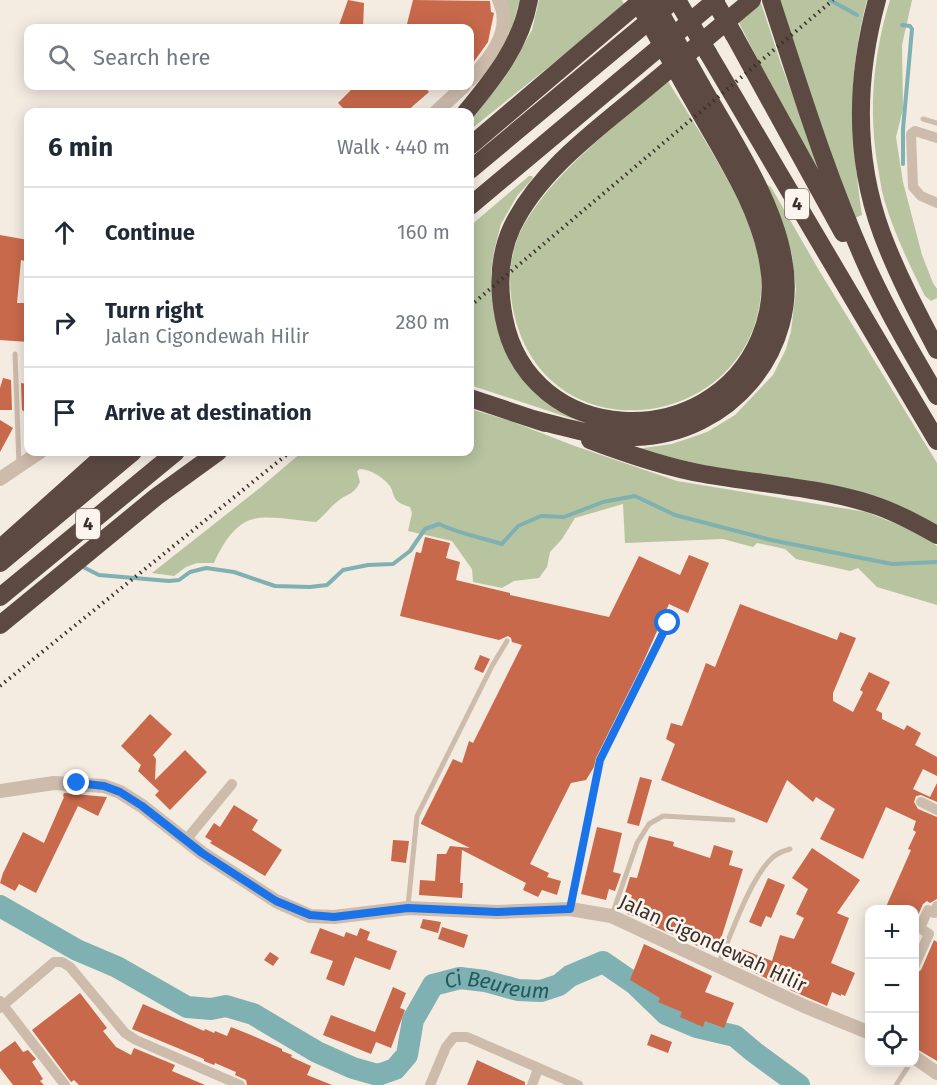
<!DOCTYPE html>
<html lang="en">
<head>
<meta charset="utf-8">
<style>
	:root { --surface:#fff; --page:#f6f6f7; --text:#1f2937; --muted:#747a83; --line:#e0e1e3 }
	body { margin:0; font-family:"Fira Sans",sans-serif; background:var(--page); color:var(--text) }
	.controls { position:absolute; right:18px; bottom:18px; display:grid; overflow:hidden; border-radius:12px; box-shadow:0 3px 15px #0003 }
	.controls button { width:54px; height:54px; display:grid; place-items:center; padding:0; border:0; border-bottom:2px solid var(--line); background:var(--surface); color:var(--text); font:30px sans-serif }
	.stop { position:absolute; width:18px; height:18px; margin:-14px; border:4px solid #1a73e8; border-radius:50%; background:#fff }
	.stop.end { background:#1a73e8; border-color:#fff; box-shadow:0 2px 6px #0008 }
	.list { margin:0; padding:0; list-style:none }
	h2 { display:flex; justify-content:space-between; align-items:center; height:78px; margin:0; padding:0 24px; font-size:26px }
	h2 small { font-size:20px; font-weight:400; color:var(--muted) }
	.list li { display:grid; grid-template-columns:39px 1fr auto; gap:18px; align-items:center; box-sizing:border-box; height:90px; padding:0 24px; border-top:2px solid var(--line) }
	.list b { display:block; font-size:22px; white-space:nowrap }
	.list p { margin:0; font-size:20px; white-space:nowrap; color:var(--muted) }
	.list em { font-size:20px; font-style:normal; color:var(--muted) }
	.icon { flex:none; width:33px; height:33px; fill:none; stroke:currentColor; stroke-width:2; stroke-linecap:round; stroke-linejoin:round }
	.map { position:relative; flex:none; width:937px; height:1085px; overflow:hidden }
	.search { position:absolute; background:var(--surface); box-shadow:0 3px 15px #0003; left:24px; top:24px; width:450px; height:66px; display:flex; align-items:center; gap:15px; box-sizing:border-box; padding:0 21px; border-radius:12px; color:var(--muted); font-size:22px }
	.panel { position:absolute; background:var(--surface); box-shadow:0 3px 15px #0003; left:24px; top:108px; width:450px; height:348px; border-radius:12px }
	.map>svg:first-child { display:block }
</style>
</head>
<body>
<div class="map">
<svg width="937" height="1085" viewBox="0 0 937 1085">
	<rect width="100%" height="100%" fill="#f4ebe1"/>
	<!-- green -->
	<path fill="#b8c4a0" d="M503 0H520L508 40C511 25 510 14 503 0Z
		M539 0H622L625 6 470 130V122L505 77 532 30Z
		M778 0H867C847 75 851 139 862 215L855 218 824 137Z
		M890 0H912L902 45 903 109 896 137 903 182 922 255 933 283 937 289V298L931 301 925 296C909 264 894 233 884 199 881 189 880 178 878 168 868 111 873 55 890 0Z
		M761 3 781 64 824 180 820 181 738 21Z
		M668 81C698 131 757 214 761 271 772 428 545 468 513 309 507 279 510 247 526 221 558 168 621 121 668 81Z
		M529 176H532L533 178 517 196 501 224 494 251 491 273 497 325 511 358 581 419 579 421 470 385V226Z
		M766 184 771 187 820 272 937 463V526L921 516 879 497 708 466 636 449 672 444 707 432 735 415 773 375 786 349 791 331 796 289 792 255 781 220Z
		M470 409 508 420 572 445 677 481 866 512 917 532 937 546V605L877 587 858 568 850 571 796 559 785 549 757 543 753 547 723 539 625 543 623 504 575 518 562 539 550 552 547 567 539 578 514 581 502 588 473 582 472 569 452 541 408 531 412 513 410 507C405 505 400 504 396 500 393 496 393 491 390 486 384 478 370 469 360 469L357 471 360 482C353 496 349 492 338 501 330 507 324 516 316 522 299 521 265 514 250 520 233 526 221 547 214 563H197L186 567 174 576 152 573 261 487 302 452H470Z"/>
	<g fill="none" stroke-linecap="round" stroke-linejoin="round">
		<!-- stream -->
		<path stroke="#7fb0b2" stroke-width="4" d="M830 0 857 15
			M902 25 910 26 912 29 903 129V164
			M83 567 99 575 169 581 179 580 190 572 206 568 234 572 275 586 310 587 327 585 343 570 368 565 393 564 410 551 425 529 439 524C459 534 481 537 502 544L518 526 541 516 564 517 603 502 635 496 675 515 771 540 892 564 937 562"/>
		<!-- river -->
		<path stroke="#7fb0b2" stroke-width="22" id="s1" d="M0 906 77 950 117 967 187 1007 211 1009 226 1006 253 1014 317 1052 353 1068 378 1075 395 1069 407 1055 413 1020 433 985 460 978 485 981 518 990 541 991 559 985 570 976 603 962 635 984 666 1014 697 1027 735 1036 754 1052 799 1085"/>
	</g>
	<!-- building -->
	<path fill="#c8694b" d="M348 0 364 3 363 28H338Z
		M413 0 490 1 491 12 494 13 488 42 470 67V28H406Z
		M355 86H424L429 92 406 112H347L338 103Z
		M0 235 28 240V262L21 260 17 303H28V342L0 340Z
		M3 378 11 380 12 410H0V388Z
		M21 383 27 384V413L22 410Z
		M0 420 13 428 0 452Z
		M425 537 450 543 446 558 460 562 456 580 510 593V595L609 617 639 556 680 575 689 555 709 563 688 613 669 604 642 665 596 758 594 767 586 780 571 783 530 864 549 873 547 877 561 881 557 895 542 890 538 897 523 890 526 883 462 850 460 883H463L462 898 419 895 420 880 435 881 437 854H446L450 846 470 848 421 824V823L453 759 462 763 469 741 473 743 522 645 512 642 511 638 508 636 499 640 400 616 416 552 421 553Z
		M740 604 837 640 840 632 856 638 833 693V701L853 712 863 692 860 690 869 672 890 682 876 710 882 713V719L904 730 907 725 921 733 915 745 937 757V776L923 769 913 789 930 797 937 783V802L921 795 916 796 914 802 918 809 937 817V899L930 903 927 901 923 904 915 922V909H885L911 850 908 849 916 832 913 830 916 821 886 807 863 859 820 839 835 809 816 797 813 802 787 780 767 823 661 780 675 744 666 739 671 723 682 726 706 663 715 667Z
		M480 655 490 659 483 673 474 669Z
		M150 714 172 734 153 755 156 759 155 780 185 750 207 772 170 810 155 795 159 791 138 771 141 765 121 746Z
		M640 777 652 780 639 826 627 823Z
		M64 793 107 797 98 816 78 806 36 893 19 884 15 891 0 883 3 873 23 832 44 843 64 797 63 796Z
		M234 805 258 820 252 830 282 850 265 876 210 843 212 841 205 837 214 823 220 827Z
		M597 827 622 833 613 872 621 874 615 891 609 889 606 900 581 894Z
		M649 836 674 842 673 846 710 858 714 845 733 851 729 865 743 869 718 948 705 944 704 949 693 944 694 941 671 934 651 925V922L627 914 632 895 625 893 630 877 637 878Z
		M393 840 409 841 406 863 391 861Z
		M812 848 860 880 837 913 849 918 831 963 855 973 845 996 841 994V996L832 992 827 1006 790 990 791 987 774 982 736 964 742 949 772 961 780 935 794 939 804 918 796 914 808 889 792 878Z
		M768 878 785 885 771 918 766 916 761 927 749 922Z
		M423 919 441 922 438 933 420 928Z
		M442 927 468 935 464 948 438 939Z
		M320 928 344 937 346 932 357 936 360 928 370 932 367 940 397 951 390 970 355 957 344 986 326 979 333 961 310 953Z
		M934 940 937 942V1061L915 1048V974L921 970Z
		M644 944 712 976 705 992 734 1003 724 1028 705 1021 703 1027 680 1017 682 1012 658 1002 660 998 630 980Z
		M270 952 279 958 273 966 264 960Z
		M393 987 406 993 400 1008 405 1010 391 1048 376 1042 371 1054 323 1035 331 1015 375 1032Z
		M80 993 107 1028 103 1031 116 1047 131 1055 134 1048 175 1065 172 1071 205 1085H79L74 1080 71 1082 32 1030Z
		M143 1004 204 1031 205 1029 214 1033 215 1031 227 1036 231 1027 251 1035 282 1049V1051L292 1055 291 1057 311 1066 307 1075 332 1085H247L246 1080 235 1075 236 1072 215 1063 214 1065 204 1061V1059L132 1029Z
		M651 1034 672 1042 668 1053 647 1045Z
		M15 1041 23 1052 28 1050 36 1059 32 1062 43 1079 40 1081 44 1085H13L0 1068V1052Z
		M477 1060 525 1082V1085H467Z"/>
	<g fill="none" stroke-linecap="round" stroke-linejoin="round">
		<!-- service -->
		<path stroke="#cdbbac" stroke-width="5" d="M923 119 937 123
			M15 354 19 465
			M408 906 417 816 492 666 507 641
			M570 907 600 760 668 623
			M612 915 637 843 649 824 663 816 733 820
			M718 965C731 935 750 878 773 857 779 852 783 851 790 849
			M896 1085 911 1062"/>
		<!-- minor -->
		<path stroke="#cdbbac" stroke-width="10" d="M937 138 915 131 911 134 913 187 921 196 937 203
			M921 802 937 810
			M186 840 232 784
			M914 967 929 934 920 928 928 910 934 913 937 906
			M0 1001 65 1085
			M0 1008 54 962H62L70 967 125 1033 136 1040 240 1085
			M430 1085 446 1047 454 1037H467L578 1085
			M532 1085 538 1069"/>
		<!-- tertiary -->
		<path stroke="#cdbbac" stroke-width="14" d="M470 80C490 59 514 30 499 0
			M436 112 464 86
			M0 479 40 452
			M0 791 54 783 104 786 120 792 142 806 202 853 276 901 310 916 334 917 408 908 497 912 570 909 611 916 804 1006 870 1033
			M914 1057 937 1073"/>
		<!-- motorway -->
		<path stroke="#5c4a42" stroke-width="18" d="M771 0C801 92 829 183 869 271 889 314 913 355 937 396
			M877 0C856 77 854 158 882 234 897 274 917 312 937 350
			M734 35 843 233
			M708 53 937 441
			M689 93C718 146 761 207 769 267 773 290 769 316 760 338 711 455 529 448 504 318 498 287 499 255 512 227 538 173 592 133 637 96 675 64 714 32 752 0
			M466 112C494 78 521 45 529 0
			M470 146 642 0
			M470 170 674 0
			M470 206 716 0
			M470 398 545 423
			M533 419C567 428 601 438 636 437 729 434 801 350 783 258 772 198 731 138 701 85
			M590 440C627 454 665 467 704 474 759 484 817 487 871 504 894 511 916 523 937 535
			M4 545 108 452
			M0 563 133 452
			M0 597 176 452
			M0 625 156 497 218 452"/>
		<!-- rail -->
		<path stroke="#3b302b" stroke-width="4" stroke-dasharray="1.5 4.5" stroke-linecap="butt" d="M470 306 833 0
			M0 686 290 452"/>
		<!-- motorway-bridge -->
		<path stroke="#5c4a42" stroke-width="18" d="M637 0 689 93
			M653 0 701 85
			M677 0 708 53
			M714 0 734 35"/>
	</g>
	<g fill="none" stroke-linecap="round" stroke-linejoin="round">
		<!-- route -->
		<path stroke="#1a73e8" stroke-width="8" d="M77 783 104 786 120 792 142 806 202 853 276 901 310 915 334 917 408 908 497 912 570 909 600 760 668 623"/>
	</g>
	<g text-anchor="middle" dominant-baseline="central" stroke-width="5" stroke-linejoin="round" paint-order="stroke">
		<!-- shield labels -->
		<g fill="#fbf5ee" stroke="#756b66" stroke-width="1.5">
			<rect x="785" y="189" width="24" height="30" rx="4.5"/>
			<rect x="76" y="509" width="24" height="30" rx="4.5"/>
		</g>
		<g font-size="18" font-weight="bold" fill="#3b302b">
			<text x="797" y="204">4</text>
			<text x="88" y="524">4</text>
		</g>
		<!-- street labels -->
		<g font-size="20" fill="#3b302b" stroke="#fbf5ee">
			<text transform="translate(713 943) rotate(25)">Jalan Cigondewah Hilir</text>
		</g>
		<!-- water labels -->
		<g font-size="21" font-style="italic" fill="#1f5a5e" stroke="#fbf5ee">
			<text stroke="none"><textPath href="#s1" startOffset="598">Ci Beureum</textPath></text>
		</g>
	</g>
</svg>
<div class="controls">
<button>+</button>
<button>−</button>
<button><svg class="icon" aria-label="locate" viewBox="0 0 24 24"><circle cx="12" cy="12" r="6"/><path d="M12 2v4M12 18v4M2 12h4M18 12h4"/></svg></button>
</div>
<div class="stop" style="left:668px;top:623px"></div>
<div class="stop end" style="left:77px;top:783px"></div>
<div class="search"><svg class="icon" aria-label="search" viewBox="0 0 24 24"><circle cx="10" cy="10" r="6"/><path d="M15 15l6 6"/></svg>Search here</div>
<section class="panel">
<h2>6 min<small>Walk · 440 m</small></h2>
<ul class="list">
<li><svg class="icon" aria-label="ahead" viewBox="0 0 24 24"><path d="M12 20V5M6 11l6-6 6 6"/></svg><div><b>Continue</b></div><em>160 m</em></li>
<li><svg class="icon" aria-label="right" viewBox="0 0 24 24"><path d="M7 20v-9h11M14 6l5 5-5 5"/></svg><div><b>Turn right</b><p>Jalan Cigondewah Hilir</p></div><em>280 m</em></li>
<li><svg class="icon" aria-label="arrive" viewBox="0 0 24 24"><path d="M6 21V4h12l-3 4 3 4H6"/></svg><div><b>Arrive at destination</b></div></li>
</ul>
</section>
</div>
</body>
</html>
